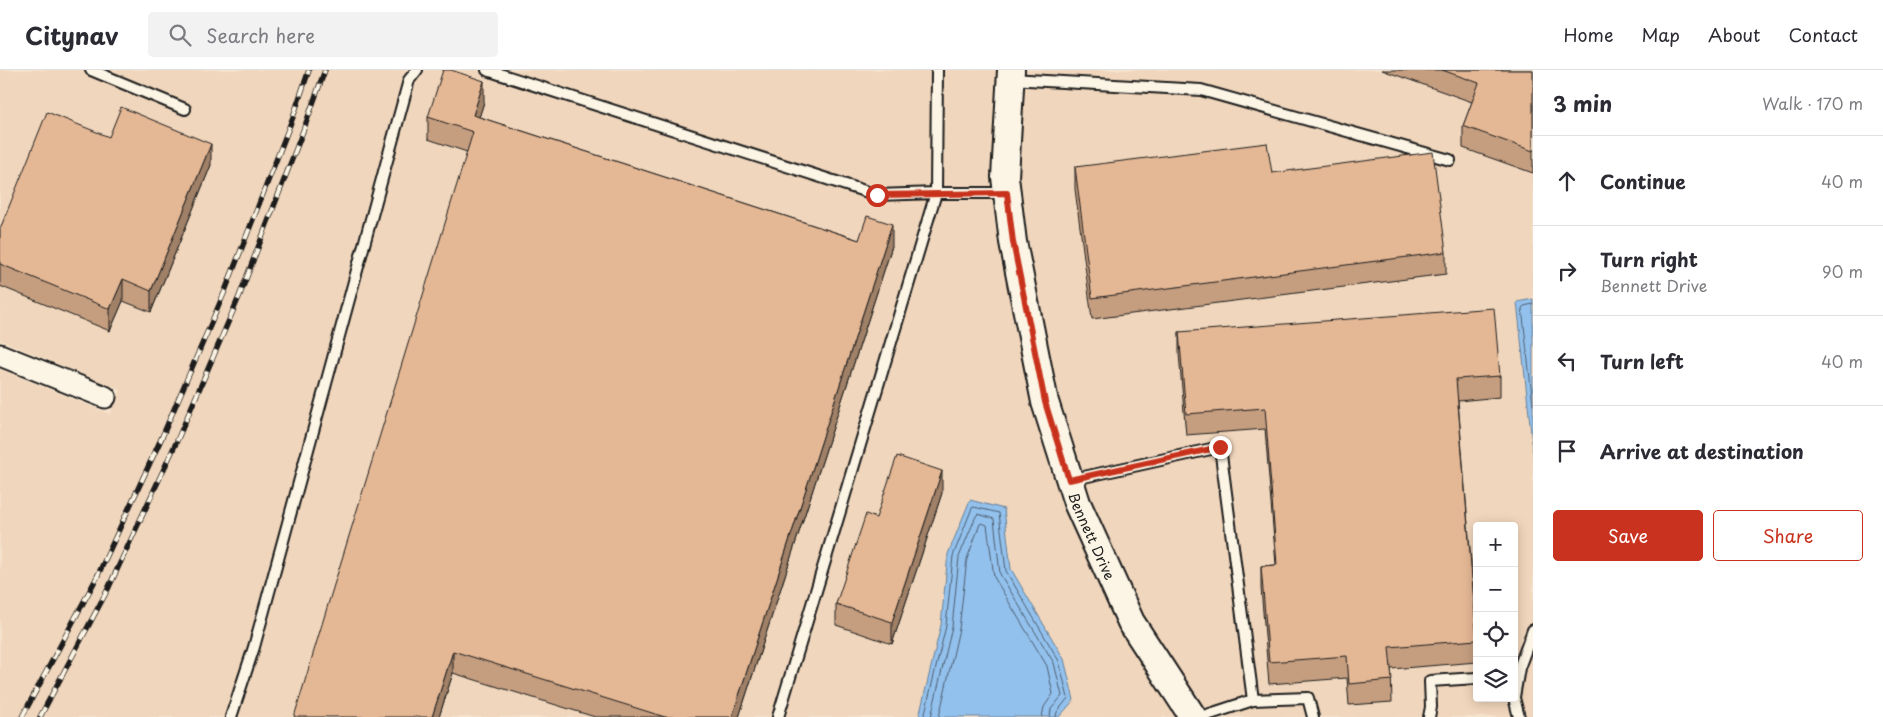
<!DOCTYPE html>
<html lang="en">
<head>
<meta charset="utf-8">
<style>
	:root { --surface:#fff; --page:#f2f2f3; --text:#2b2b33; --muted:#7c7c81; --line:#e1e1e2; --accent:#c8321e }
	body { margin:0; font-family:"Playpen Sans",sans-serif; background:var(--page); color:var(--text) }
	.controls { position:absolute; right:15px; bottom:15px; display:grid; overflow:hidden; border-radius:5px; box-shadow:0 2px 12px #0003 }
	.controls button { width:45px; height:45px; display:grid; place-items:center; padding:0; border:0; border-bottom:1px solid var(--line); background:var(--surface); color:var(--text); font:25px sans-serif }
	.stop { position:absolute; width:15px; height:15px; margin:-11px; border:4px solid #c8321e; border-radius:50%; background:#fff }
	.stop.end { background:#c8321e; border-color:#fff; box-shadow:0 1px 5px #0008 }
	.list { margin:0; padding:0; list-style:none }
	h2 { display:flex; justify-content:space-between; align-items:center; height:65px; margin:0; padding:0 20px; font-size:21px }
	h2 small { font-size:16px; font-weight:400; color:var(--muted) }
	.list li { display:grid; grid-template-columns:32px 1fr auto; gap:15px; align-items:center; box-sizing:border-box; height:90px; padding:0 20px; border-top:1px solid var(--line) }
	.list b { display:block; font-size:19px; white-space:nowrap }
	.list p { margin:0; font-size:16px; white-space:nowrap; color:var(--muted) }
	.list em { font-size:16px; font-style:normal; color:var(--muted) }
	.actions { display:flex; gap:10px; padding:15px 20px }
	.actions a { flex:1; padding:11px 0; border:1px solid var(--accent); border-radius:5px; text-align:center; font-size:18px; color:var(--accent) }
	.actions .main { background:var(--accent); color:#fff }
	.icon { flex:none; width:28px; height:28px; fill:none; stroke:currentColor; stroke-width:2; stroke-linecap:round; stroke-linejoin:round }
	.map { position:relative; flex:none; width:1533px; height:647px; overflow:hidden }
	header { display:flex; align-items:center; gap:30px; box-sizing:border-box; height:70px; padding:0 25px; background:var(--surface); border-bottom:1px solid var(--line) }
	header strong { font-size:24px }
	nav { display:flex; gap:28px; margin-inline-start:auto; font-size:18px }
	.search { width:350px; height:45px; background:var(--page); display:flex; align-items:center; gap:12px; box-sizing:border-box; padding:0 18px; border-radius:5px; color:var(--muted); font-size:19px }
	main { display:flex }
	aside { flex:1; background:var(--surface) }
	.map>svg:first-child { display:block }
</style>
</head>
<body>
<header>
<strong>Citynav</strong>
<div class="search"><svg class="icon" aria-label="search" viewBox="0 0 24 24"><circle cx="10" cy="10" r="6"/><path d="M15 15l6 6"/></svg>Search here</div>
<nav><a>Home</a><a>Map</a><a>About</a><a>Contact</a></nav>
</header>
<main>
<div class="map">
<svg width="1533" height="647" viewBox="0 0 1533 647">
	<rect width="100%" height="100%" fill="#f5e3cd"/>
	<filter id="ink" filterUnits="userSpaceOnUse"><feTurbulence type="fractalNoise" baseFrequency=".02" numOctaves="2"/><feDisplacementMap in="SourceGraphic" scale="10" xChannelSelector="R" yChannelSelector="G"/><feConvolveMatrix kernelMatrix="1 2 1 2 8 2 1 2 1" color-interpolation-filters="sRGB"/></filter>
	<g filter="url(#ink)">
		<!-- built -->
		<path fill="#f0d6bc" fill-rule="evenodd" d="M0 0H999L993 107 1033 336 1177 647H1059L1074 630 1064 589 1011 499 1008 466 948 484 941 555 919 647H0V299L110 344 121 320 0 270Z
			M1023 0H1533V229L1517 232 1533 382V647H1208L1142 544 1088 426 1056 328 1025 168 1017 105ZM1477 456H1514V628H1477Z"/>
		<!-- water -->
		<path fill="#93c1ed" stroke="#637f99" d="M1533 229V382L1517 232Z
			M970 430 1004 439 1011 499 1064 589 1074 630 1059 647H919L941 555 948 484Z"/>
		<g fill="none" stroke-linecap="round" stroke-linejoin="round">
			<!-- shore -->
			<path stroke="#4c5e70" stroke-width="1" d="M1533 234 1524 236 1522 238 1533 335
				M924 647 946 556 953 486 972 438 974 437 999 443 1006 501 1059 591 1068 628 1057 642 1056 647
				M931 647 952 557 959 487 976 446 978 444 994 449 1000 504 1054 593 1062 626 1051 639 1050 647
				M939 647 959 559 967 489 980 454 982 453 987 455 994 507 1047 596 1053 624 1044 637 1042 647"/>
			<defs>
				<path id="service" d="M91 0 185 39
					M487 0 877 125 936 123 778 647
					M937 0 936 123H1007
					M1011 9 1201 20 1450 90
					M1070 410 1220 377 1253 630
					M1514 627 1519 598 1533 560
					M1514 628 1519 647
					M231 647 254 577 409 10 417 0
					M1201 647 1253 630 1308 628 1313 647
					M1429 647 1431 637 1430 611 1477 608"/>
				<path id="minor" d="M0 285 105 327"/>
				<g id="tertiary">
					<path id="s1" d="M1011 0 1005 107 1013 172 1045 332 1077 433 1131 552 1193 647"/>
				</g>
			</defs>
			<!-- service casing -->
			<use href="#service" stroke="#1c1c1c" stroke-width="14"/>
			<!-- minor casing -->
			<use href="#minor" stroke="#1c1c1c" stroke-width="25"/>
			<!-- tertiary casing -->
			<use href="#tertiary" stroke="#1c1c1c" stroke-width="30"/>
			<!-- service -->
			<use href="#service" stroke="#fcf5e5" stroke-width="10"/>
			<!-- minor -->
			<use href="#minor" stroke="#fcf5e5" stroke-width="21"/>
			<!-- tertiary -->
			<use href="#tertiary" stroke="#fcf5e5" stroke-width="26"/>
			<defs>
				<path id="rail" d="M22 647 97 507 162 367 225 221 293 47 309 0
					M40 647 108 519 176 373 239 227 306 53 325 0"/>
			</defs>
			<!-- rail casing -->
			<use href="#rail" stroke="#1c1c1c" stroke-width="5.5"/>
			<!-- rail -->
			<use href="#rail" stroke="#fcf5e5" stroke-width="4" stroke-dasharray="11" stroke-linecap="butt"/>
		</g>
		<!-- wall -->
		<path fill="#c59e80" stroke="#1c1c1c" d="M1382 0H1533V103L1463 78V56L1472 32Z
			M484 32 479 47 859 170 892 176 739 647H595L453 603 439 647 467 82 428 69V47Z
			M109 67 211 95 151 242 123 231 110 261 0 216V159Z
			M1075 97 1272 103 1446 182V204L1092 249 1075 119Z
			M1179 262 1500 306V327L1458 331 1477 565V592L1391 599 1392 632 1349 635 1347 608 1269 614 1261 518V496L1276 495 1265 359 1186 365 1179 284Z
			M942 423 892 574 836 555V534L876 448Z"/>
		<!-- shaded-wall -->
		<path fill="#a08168" stroke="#1c1c1c" d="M484 11V32L473 67V45Z
			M211 74V95L151 242V221Z
			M892 154V176L739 647H732Z
			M123 209V231L110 261V239Z
			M942 401V423L892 574V552Z
			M453 581V603L439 647H432Z"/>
		<!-- building -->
		<path fill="#e5b895" stroke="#1c1c1c" d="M443 0H451L484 11 473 45 859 170 867 146 892 154 732 647H665L453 581 432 647H294L326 541 473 62 428 47Z
			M1442 0H1533V81L1463 56 1479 13Z
			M121 37 211 74 151 221 123 209 110 239 0 194V159L47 42 109 67Z
			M1267 73 1272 103 1433 82 1446 182 1092 228 1075 97Z
			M1494 238 1500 306 1456 309 1477 570 1389 577 1392 610 1349 614 1347 586 1269 592 1261 496 1277 495 1265 338 1186 344 1179 262Z
			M897 386 942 401 892 552 836 534 866 444 876 448Z"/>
	</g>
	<g fill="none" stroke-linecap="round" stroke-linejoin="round" filter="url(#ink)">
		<!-- route -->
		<path stroke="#c8321e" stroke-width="6" d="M877 125 1007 123 1013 172 1045 332 1069 410 1220 377"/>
	</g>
	<g text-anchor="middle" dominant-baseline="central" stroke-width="4" stroke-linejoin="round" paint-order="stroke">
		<!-- street labels -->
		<g font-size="14" fill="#1c1c1c" stroke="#fcf5e5">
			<text stroke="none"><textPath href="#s1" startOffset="478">Bennett Drive</textPath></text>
		</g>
	</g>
</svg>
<div class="controls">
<button>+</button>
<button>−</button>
<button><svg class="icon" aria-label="locate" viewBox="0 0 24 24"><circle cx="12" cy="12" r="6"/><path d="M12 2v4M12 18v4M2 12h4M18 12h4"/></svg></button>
<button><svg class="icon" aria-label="layers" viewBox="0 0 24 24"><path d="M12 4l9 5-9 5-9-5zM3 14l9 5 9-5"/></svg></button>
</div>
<div class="stop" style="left:877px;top:125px"></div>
<div class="stop end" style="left:1220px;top:377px"></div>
</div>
<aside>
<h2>3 min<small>Walk · 170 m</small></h2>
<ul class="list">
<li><svg class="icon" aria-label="ahead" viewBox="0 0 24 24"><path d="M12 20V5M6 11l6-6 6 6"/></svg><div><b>Continue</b></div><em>40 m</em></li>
<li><svg class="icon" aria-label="right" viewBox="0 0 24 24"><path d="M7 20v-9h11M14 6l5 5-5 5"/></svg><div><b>Turn right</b><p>Bennett Drive</p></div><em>90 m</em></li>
<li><svg class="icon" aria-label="left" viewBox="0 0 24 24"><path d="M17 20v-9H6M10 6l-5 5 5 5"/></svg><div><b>Turn left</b></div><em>40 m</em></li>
<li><svg class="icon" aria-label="arrive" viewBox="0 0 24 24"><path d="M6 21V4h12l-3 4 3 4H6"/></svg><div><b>Arrive at destination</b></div></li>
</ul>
<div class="actions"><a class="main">Save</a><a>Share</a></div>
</aside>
</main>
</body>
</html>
